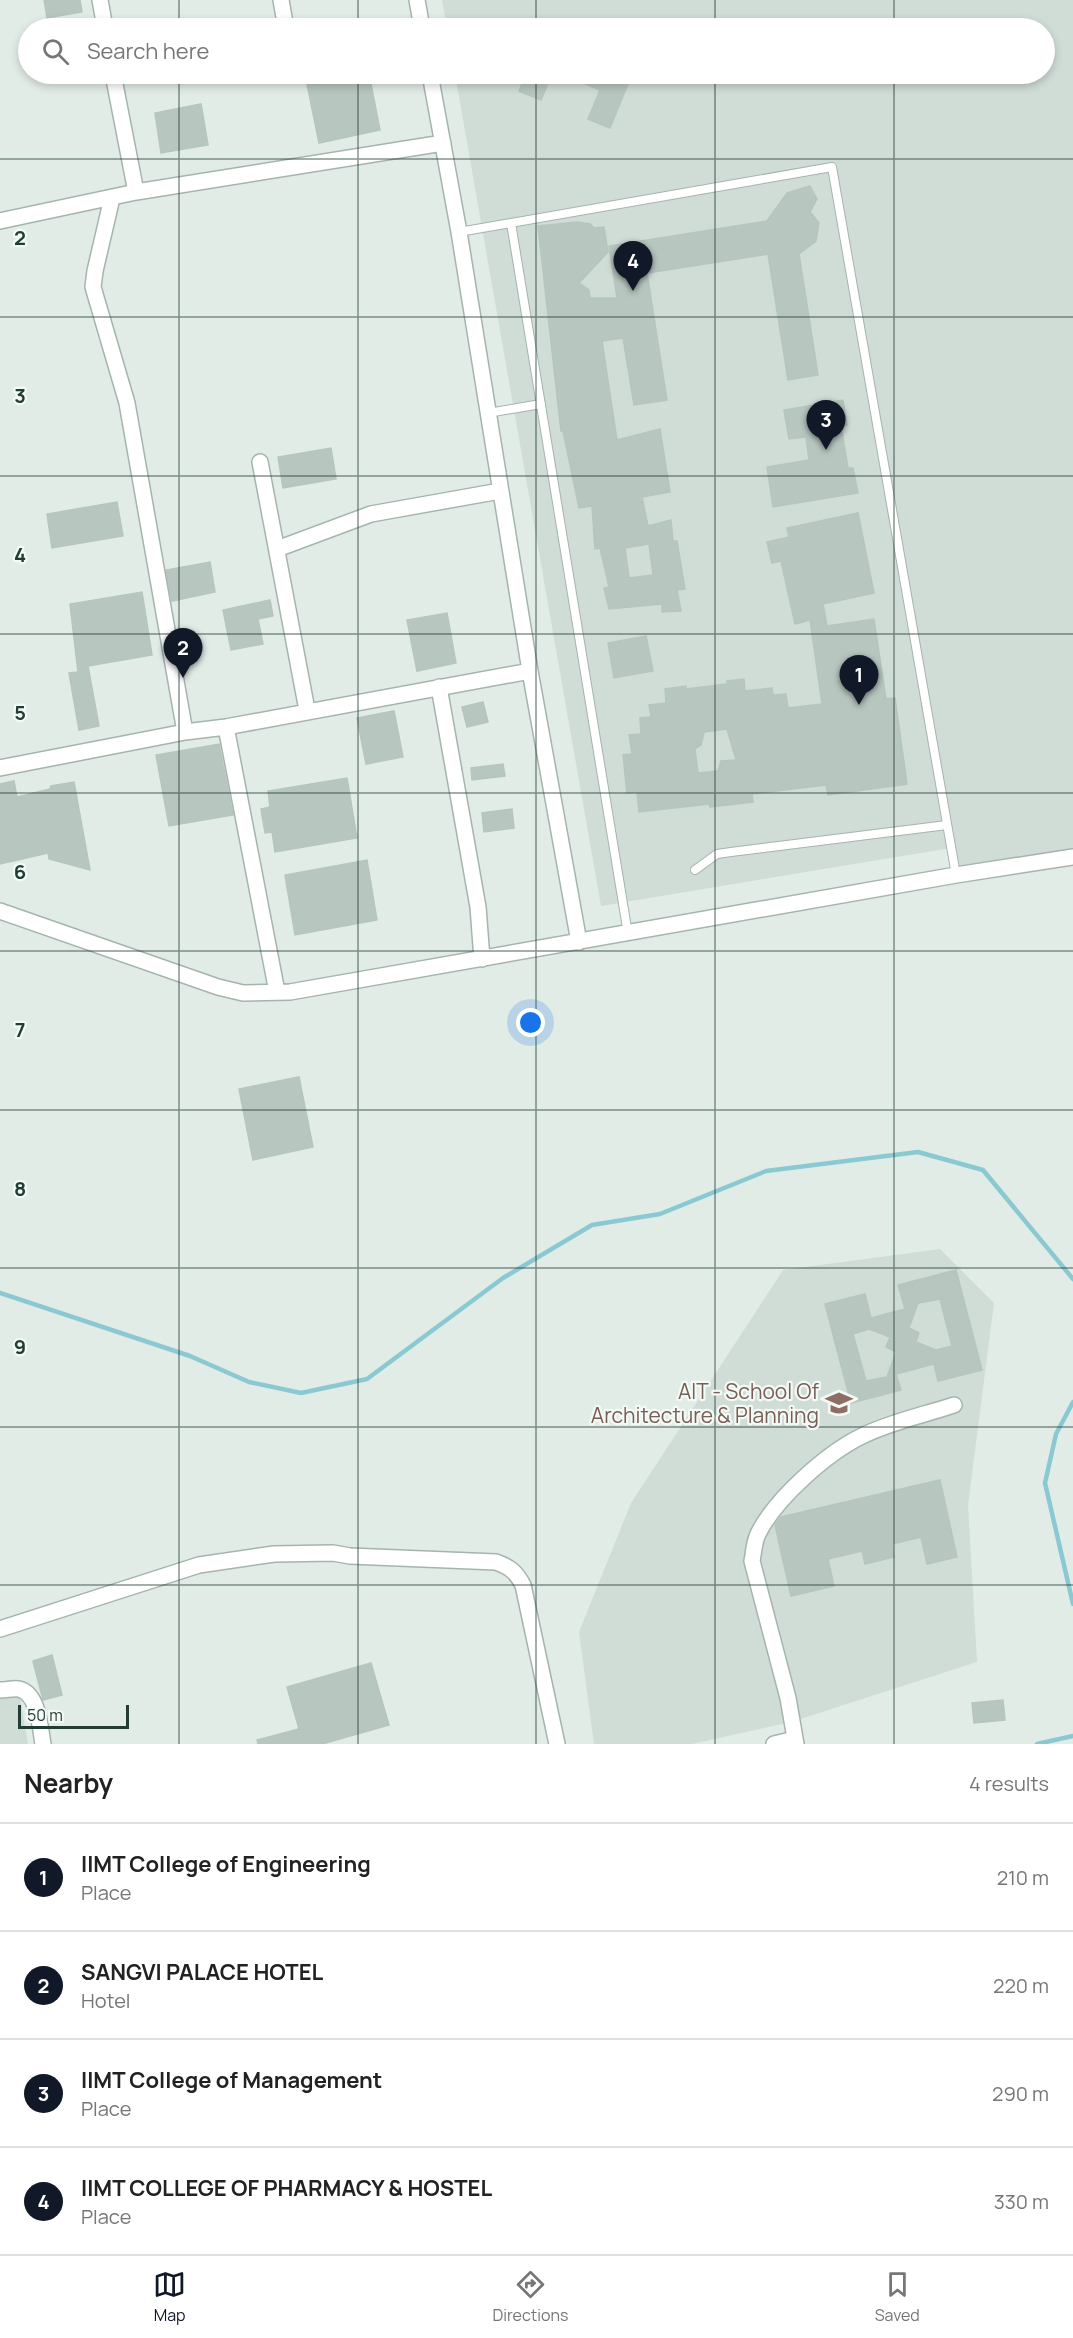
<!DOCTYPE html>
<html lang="en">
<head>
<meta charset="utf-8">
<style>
	:root { --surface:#fff; --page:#f6f6f6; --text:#222; --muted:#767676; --line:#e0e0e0; --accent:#111827 }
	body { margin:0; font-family:Manrope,sans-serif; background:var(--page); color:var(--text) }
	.scale { position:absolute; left:18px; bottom:15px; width:111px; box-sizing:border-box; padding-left:6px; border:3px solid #223d35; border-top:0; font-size:16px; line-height:21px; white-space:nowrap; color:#223d35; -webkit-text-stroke:4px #f3f9f5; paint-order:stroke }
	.you { position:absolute; left:531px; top:1023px; width:21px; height:21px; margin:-15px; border:4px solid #fff; border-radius:50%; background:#1a73e8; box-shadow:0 0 0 9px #1a73e833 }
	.badge { display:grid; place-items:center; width:39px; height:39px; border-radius:50%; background:var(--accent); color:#fff; font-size:20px; font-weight:700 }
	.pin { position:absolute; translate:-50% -50px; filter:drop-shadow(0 2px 3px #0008) }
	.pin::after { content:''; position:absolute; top:32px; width:21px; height:18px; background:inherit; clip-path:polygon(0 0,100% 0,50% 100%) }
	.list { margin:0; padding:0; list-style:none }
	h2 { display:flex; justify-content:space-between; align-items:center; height:78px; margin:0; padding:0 24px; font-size:26px }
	h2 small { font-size:20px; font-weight:400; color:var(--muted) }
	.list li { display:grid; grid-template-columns:39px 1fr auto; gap:18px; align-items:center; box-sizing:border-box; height:108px; padding:0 24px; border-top:2px solid var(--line) }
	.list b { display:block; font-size:22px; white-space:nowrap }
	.list p { margin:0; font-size:20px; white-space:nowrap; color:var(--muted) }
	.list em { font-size:20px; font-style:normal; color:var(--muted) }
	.icon { flex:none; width:33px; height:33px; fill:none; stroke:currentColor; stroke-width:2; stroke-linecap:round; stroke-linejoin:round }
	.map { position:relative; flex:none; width:1073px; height:1744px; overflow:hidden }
	.search { position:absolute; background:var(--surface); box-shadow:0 3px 9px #0003; left:18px; right:18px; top:18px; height:66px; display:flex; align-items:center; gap:15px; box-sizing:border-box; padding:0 21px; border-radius:33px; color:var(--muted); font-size:22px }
	.sheet { height:510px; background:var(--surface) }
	nav { display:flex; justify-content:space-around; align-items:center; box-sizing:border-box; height:84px; border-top:2px solid var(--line); background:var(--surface); font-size:16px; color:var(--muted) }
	nav a { display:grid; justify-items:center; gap:3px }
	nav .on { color:var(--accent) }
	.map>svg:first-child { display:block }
</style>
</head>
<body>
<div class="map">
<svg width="1073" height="1744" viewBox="0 0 1073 1744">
	<rect width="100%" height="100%" fill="#e2ece7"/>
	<!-- built -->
	<path fill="#d0dcd6" d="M442 0H1073V850L956 875 951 848 601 906 455 74H1044V28H447Z
		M940 1249 994 1303 968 1505 977 1662 791 1722 692 1744H594L579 1632 631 1503 783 1270Z
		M17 1681 28 1744H0V1685Z"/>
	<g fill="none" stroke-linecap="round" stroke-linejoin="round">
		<!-- stream -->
		<path stroke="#8ac9d1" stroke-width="4.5" d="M0 1293 190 1356 249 1382 301 1393 367 1379 503 1278 592 1225 660 1214 766 1171 918 1152 983 1170 1073 1279
			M1073 1402 1056 1434 1045 1483 1073 1604
			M1037 1744 1073 1736"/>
	</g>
	<!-- building -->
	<path fill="#b7c7c0" stroke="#b5c6be" stroke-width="1.5" fill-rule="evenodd" d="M44 0H80L82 12 47 18Z
		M358 74H369L380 130 319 143 307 84Z
		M526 74H552L541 100 519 91Z
		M562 74H632L610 128 588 119 600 90Z
		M201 104 208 145 161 153 155 113Z
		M810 186 817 199 810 212 819 223 816 241 799 254 818 375 788 380 768 254 647 273 667 400 634 405 623 338 602 341 617 440 660 429 670 492 642 497 648 526 671 520 673 541H677L685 589 677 590 681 611 662 612V604L609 609 604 588 609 587 600 548 595 549 592 506 579 508 563 431H561L538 226 577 222 590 224 594 228 604 227 608 252 579 283 589 290 590 298H617L609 246 767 221 787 193ZM649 544 653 575 629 578 625 548Z
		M843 400 847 425 841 426 848 468H853L858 493 773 507 767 467 809 460 806 437 789 439 784 410Z
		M331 448 336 479 283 488 278 457Z
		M117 502 123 536 52 548 47 514Z
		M858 513 874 593 823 604 827 626 874 619 886 699 895 698 907 784 828 795 826 785 752 794 753 802 710 807 709 804 639 812 637 792 627 793 623 755 632 754 629 735 641 734 640 718 651 717 649 705 666 703 665 689 686 686V689L727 684V681L744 679 745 691 772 688 773 695 786 694 788 708 822 704 810 620 795 624 781 561 772 563 767 542 789 537 787 528ZM727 729 736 760 721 761 718 771 698 773 695 749 701 745 704 732Z
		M210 562 215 592 172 601 166 570Z
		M142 592 152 655 88 666 99 726 79 730 69 673 78 672 70 604Z
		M270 600 273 616 258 619 263 644 231 650 223 610Z
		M447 613 456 663 417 671 407 620Z
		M646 636 653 671 614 678 608 643Z
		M483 702 488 722 467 727 462 707Z
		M394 711 403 757 366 764 357 718Z
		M219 744 233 815 169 826 156 755Z
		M503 764 505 776 472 780 471 768Z
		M347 778 357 838 275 852 272 832 265 833 261 809 270 807 268 791Z
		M14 781 17 797 50 789 51 786 74 782 90 870 49 859 48 853 0 864V784Z
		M512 809 514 828 484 832 482 813Z
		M367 860 377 920 295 935 285 875Z
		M299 1077 313 1147 253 1160 239 1089Z
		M956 1270 982 1370 938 1381 934 1364 896 1374 901 1390 851 1403 825 1304 865 1294 871 1318 905 1309 898 1285ZM940 1299 952 1346 936 1350 916 1342 919 1333 909 1328 918 1303ZM869 1329 890 1337 886 1347 896 1352 887 1377 866 1381 853 1334Z
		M940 1480 957 1557 927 1564 921 1537 892 1544 894 1557 865 1564 862 1551 828 1559 834 1586 791 1596 775 1525 781 1517Z
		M52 1655 62 1695 43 1700 33 1661Z
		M371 1663 389 1725 322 1744H258L257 1740 299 1729 287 1687Z
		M1003 1700 1005 1720 974 1723 972 1703Z"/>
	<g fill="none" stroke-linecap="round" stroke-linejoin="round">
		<defs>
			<path id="lane" d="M511 223 628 934
				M459 232 832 167 956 875
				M488 413 541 404
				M695 870 717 854 731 852 947 825"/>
			<path id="street" d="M100 0 105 28
				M281 0 285 23
				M417 0 422 28
				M113 74 136 192
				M430 74 459 232 530 671 579 942
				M112 198 95 271 93 287 127 403 185 732
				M0 221 136 192 443 143
				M260 462 307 710
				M277 549 371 514 500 491
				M439 687 478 907 482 959
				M226 727 277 992
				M0 768 185 732 226 727 530 671
				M0 911 218 987 243 993 290 992 956 875 1073 857
				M0 1629 199 1565 274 1554 333 1553 350 1556 496 1562C510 1567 516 1572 523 1585L557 1744
				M0 1690C6 1690 14 1688 19 1689 39 1694 40 1728 43 1744
				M774 1744 795 1739
				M796 1744 788 1698 752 1561C754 1551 754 1542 758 1534 775 1499 827 1453 862 1436 890 1422 924 1415 954 1405"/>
		</defs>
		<!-- lane casing -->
		<use href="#lane" stroke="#a5b4ae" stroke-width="10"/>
		<!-- street casing -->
		<use href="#street" stroke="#a5b4ae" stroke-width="18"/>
		<!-- lane -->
		<use href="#lane" stroke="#fff" stroke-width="8"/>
		<!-- street -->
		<use href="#street" stroke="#fff" stroke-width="15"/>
	</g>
	<!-- grid -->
	<path fill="none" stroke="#223d35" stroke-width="1.5" stroke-opacity="0.55" d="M179 0V28M358 0V28M536 0V28M715 0V28M894 0V28M179 74V1744M358 74V1744M536 74V1744M715 74V1744M894 74V1744M0 159H1073M0 317H1073M0 476H1073M0 634H1073M0 793H1073M0 951H1073M0 1110H1073M0 1268H1073M0 1427H1073M0 1585H1073"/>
	<!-- icons -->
	<defs>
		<symbol id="university-bare" viewBox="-9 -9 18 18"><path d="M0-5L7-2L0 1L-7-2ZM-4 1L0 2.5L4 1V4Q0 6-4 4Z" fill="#8d6e63" stroke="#f3f9f5" stroke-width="2.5" paint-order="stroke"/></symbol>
	</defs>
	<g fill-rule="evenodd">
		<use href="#university-bare" x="820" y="1384" width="38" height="38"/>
	</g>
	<g text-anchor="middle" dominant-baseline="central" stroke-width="4.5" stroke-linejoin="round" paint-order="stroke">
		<!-- education labels -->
		<g font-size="21" fill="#785e54" stroke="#f3f9f5" text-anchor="end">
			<text x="819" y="1391">AIT - School Of<tspan x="819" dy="24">Architecture &amp; Planning</tspan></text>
		</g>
	</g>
	<g font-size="20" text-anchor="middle" font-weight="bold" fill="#223d35" stroke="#f3f9f5" stroke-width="4.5" stroke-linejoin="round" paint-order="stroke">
		<text x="20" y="245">2</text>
		<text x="20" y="403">3</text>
		<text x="20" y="562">4</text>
		<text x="20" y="720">5</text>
		<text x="20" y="879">6</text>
		<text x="20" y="1037">7</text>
		<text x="20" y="1196">8</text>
		<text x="20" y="1354">9</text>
	</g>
</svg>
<div class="scale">50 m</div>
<div class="you"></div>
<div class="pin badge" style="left:859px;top:705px">1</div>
<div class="pin badge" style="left:183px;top:678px">2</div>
<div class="pin badge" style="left:826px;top:450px">3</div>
<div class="pin badge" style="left:633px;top:291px">4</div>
<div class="search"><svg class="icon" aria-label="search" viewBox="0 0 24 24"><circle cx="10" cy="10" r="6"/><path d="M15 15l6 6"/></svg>Search here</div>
</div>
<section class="sheet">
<h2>Nearby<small>4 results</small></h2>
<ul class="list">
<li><span class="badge">1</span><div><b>IIMT College of Engineering</b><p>Place</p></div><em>210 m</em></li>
<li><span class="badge">2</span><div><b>SANGVI PALACE HOTEL</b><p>Hotel</p></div><em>220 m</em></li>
<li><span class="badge">3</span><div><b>IIMT College of Management</b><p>Place</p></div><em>290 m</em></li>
<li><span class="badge">4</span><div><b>IIMT COLLEGE OF PHARMACY &amp; HOSTEL</b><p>Place</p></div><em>330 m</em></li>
</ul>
</section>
<nav>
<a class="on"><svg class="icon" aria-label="map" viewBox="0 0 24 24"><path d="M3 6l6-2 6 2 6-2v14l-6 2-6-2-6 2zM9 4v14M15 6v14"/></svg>Map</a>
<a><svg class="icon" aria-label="directions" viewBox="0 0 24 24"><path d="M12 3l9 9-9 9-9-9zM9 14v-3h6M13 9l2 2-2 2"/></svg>Directions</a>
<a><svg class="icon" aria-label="saved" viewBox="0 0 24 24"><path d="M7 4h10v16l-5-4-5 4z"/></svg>Saved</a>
</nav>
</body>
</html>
